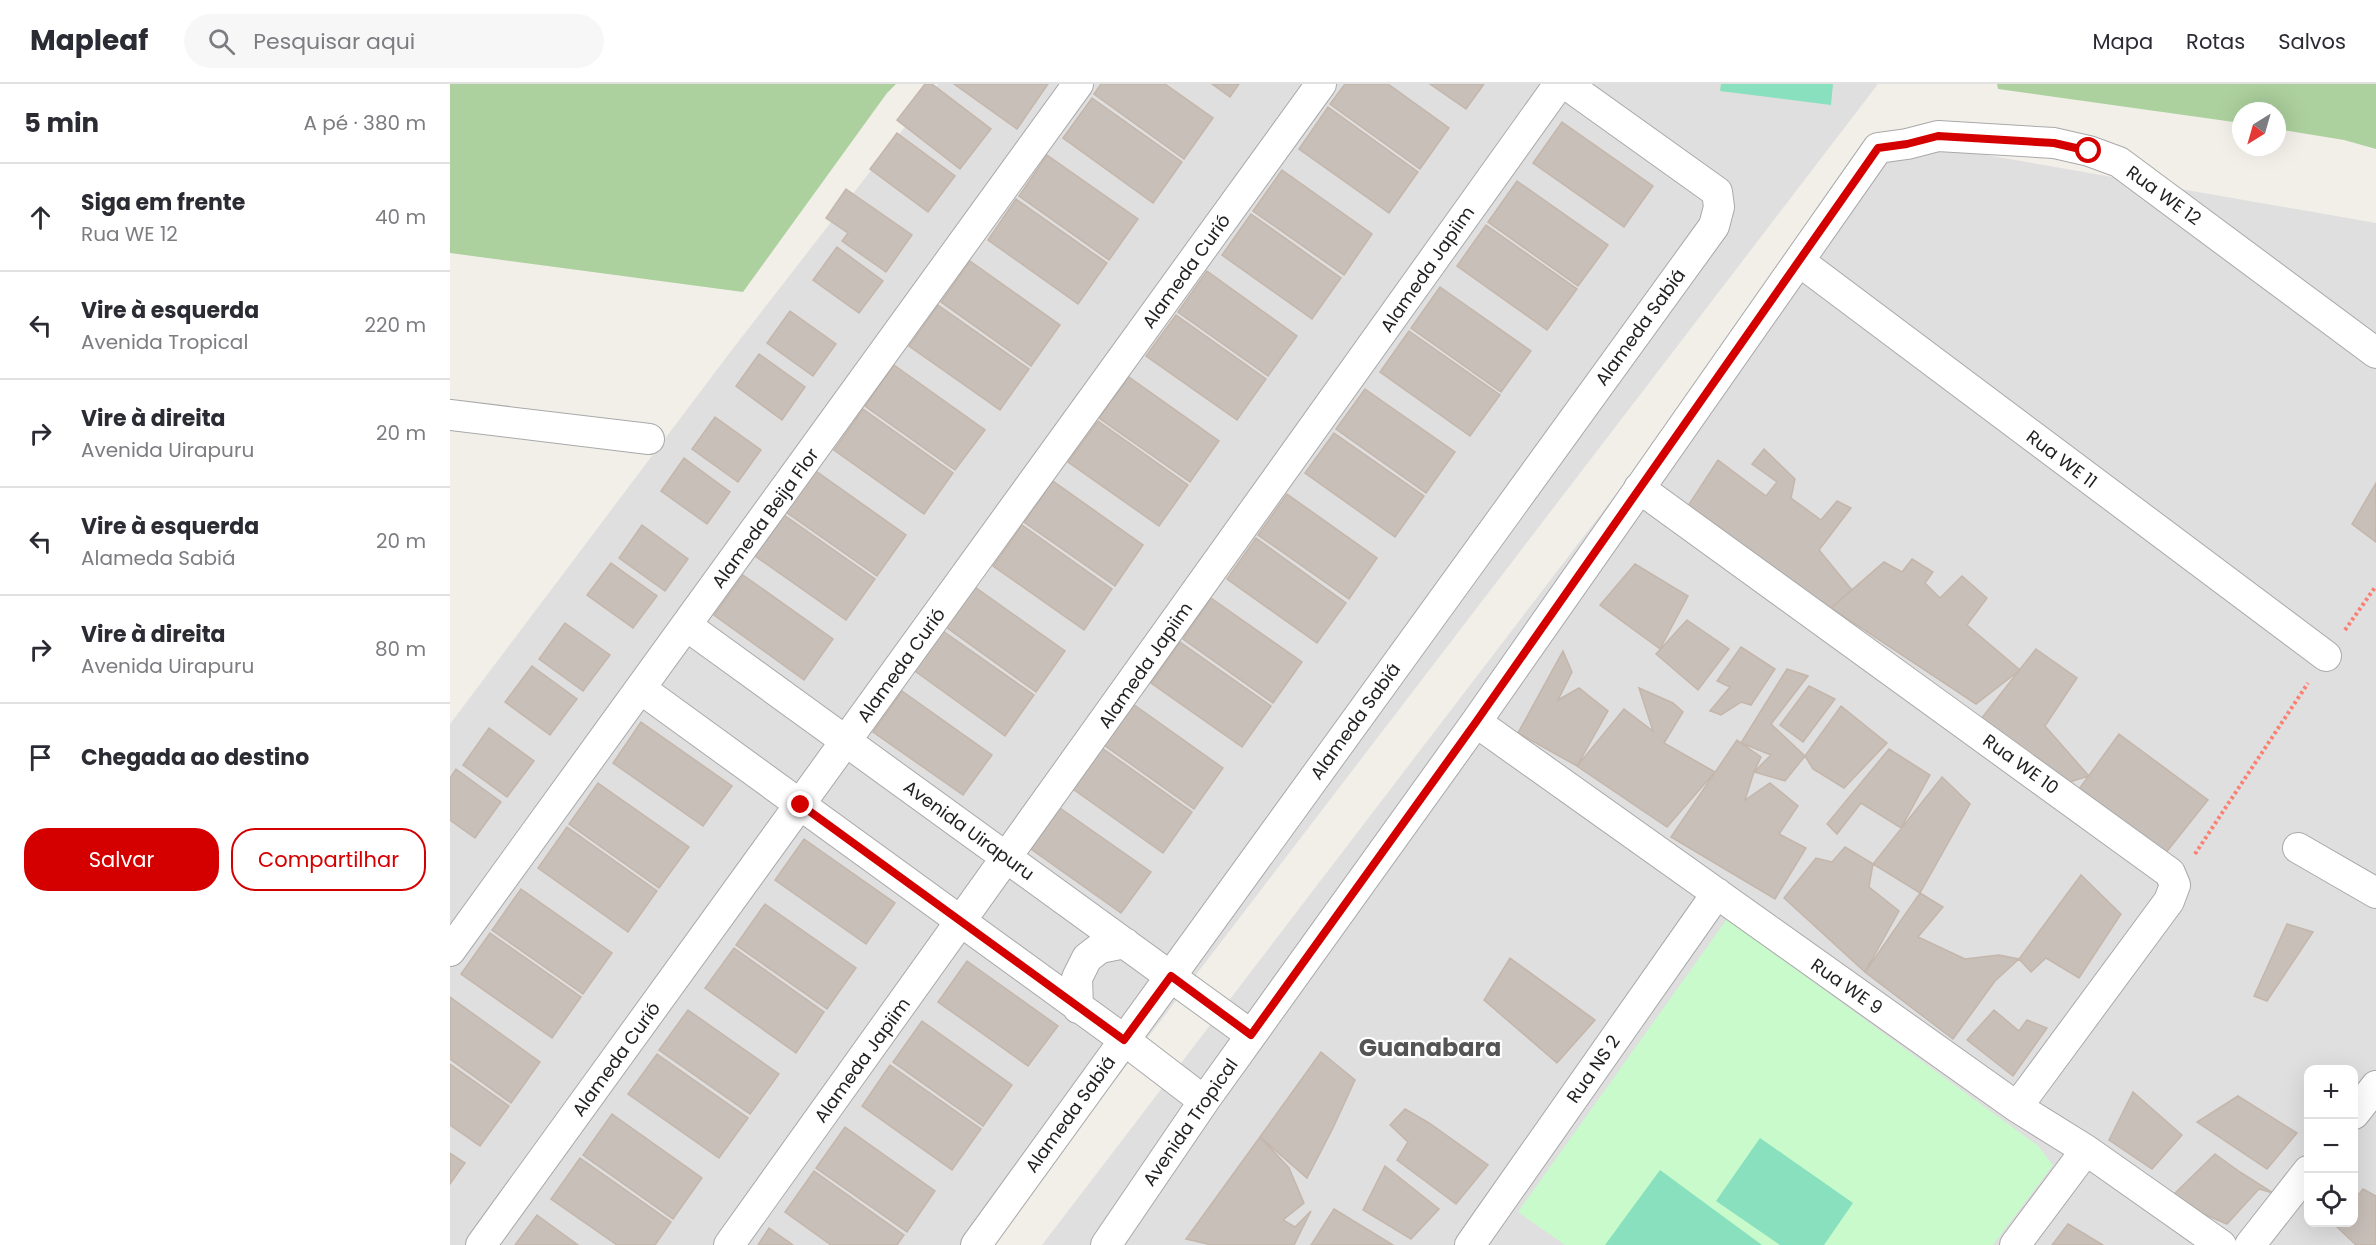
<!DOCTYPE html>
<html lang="pt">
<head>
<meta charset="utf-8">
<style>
	:root { --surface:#fff; --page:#f7f7f7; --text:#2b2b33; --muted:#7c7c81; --line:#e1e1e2; --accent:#d40000 }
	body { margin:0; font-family:Poppins,sans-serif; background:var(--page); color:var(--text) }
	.controls { position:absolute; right:18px; bottom:18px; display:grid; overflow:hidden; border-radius:12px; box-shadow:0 6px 24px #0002 }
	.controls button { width:54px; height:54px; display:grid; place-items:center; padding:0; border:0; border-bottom:2px solid var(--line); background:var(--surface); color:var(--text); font:30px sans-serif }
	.compass { position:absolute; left:1782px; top:18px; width:54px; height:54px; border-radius:50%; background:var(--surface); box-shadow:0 6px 24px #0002; rotate:217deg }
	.stop { position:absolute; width:18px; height:18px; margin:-14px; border:4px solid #d40000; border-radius:50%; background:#fff }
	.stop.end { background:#d40000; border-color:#fff; box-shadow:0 2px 6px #0008 }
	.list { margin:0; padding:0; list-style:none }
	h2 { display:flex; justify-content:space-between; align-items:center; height:78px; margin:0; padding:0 24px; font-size:26px }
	h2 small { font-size:20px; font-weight:400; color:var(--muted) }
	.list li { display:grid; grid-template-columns:39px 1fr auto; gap:18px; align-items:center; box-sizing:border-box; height:108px; padding:0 24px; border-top:2px solid var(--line) }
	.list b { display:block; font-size:22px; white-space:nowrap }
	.list p { margin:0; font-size:20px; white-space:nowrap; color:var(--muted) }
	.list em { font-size:20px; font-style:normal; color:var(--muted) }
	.actions { display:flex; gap:12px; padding:18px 24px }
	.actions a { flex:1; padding:14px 0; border:2px solid var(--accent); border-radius:24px; text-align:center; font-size:21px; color:var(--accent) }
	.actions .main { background:var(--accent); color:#fff }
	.icon { flex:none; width:33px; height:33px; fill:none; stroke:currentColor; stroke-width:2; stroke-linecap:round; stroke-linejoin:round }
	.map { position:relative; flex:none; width:1926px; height:1161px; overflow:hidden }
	header { display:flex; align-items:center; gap:36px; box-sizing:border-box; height:84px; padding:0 30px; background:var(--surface); border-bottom:2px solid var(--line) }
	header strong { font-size:28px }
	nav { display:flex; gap:33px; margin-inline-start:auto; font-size:21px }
	.search { width:420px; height:54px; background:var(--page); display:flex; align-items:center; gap:15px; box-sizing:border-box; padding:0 21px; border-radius:33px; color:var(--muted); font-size:22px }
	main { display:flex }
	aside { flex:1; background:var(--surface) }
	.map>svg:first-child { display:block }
</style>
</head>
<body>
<header>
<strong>Mapleaf</strong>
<div class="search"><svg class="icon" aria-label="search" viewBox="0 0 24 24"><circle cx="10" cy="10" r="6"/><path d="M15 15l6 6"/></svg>Pesquisar aqui</div>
<nav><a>Mapa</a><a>Rotas</a><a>Salvos</a></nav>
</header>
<main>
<aside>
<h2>5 min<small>A pé · 380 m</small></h2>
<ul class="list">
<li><svg class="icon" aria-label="ahead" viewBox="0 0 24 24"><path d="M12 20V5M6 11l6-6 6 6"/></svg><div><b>Siga em frente</b><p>Rua WE 12</p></div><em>40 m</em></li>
<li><svg class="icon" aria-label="left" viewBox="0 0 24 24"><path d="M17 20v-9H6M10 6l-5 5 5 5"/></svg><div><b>Vire à esquerda</b><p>Avenida Tropical</p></div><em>220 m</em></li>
<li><svg class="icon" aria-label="right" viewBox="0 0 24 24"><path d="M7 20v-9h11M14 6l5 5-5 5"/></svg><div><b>Vire à direita</b><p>Avenida Uirapuru</p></div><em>20 m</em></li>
<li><svg class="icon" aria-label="left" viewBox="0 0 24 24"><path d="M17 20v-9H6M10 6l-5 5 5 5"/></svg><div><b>Vire à esquerda</b><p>Alameda Sabiá</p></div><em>20 m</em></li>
<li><svg class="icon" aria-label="right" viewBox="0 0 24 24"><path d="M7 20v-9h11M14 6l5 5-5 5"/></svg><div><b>Vire à direita</b><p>Avenida Uirapuru</p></div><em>80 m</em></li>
<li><svg class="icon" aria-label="arrive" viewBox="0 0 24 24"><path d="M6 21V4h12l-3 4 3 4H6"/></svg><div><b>Chegada ao destino</b></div></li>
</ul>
<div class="actions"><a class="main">Salvar</a><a>Compartilhar</a></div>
</aside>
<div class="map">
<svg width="1926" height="1161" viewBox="0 0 1926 1161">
	<rect width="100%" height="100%" fill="#f2efe9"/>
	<!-- residential -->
	<path fill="#e0dfdf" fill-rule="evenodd" d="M488 0H1428L539 1161H0V640L278 271Z
		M1450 56 1926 139V1161H592L1199 367ZM1858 986H1904V1138H1858Z"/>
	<!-- forest -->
	<path fill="#add19e" d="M0 0H446L437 9 293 208 0 169Z
		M1547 0H1926V65L1894 56 1827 45V27H1791V39L1548 5Z"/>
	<!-- park -->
	<path fill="#c8facc" d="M1277 835 1588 1062 1603 1081 1543 1161H1115L1068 1128Z"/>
	<!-- pitch -->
	<path fill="#88e0be" d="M1271 0H1383L1381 21 1270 7Z
		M1310 1054 1403 1119 1374 1161H1330L1266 1117Z
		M1210 1086 1312 1161H1155Z"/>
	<!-- building -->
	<path fill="#c7bfb8" stroke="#c4b6ab" stroke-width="1.5" d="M475 0H482L541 45 510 85 447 36Z
		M504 0H598L567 45Z
		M651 0H715L763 34 734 75 644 10Z
		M762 0H789L780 13Z
		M895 0H938L999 44 970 85 880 20Z
		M980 0H1034L1016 25Z
		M642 14 732 78 703 119 613 54Z
		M878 23 968 88 939 129 849 65Z
		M1112 38 1203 102 1174 143 1083 79Z
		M447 49 505 92 478 128 420 85Z
		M597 71 688 135 659 176 569 112Z
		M832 86 922 150 894 191 803 127Z
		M1067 97 1158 161 1128 202 1038 138Z
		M396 105 462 151 436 188 392 157 398 149 376 134Z
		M566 115 657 179 628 220 538 156Z
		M801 130 891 194 862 235 772 171Z
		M1036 141 1127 205 1097 246 1007 182Z
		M387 163 433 197 409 229 363 196Z
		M520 177 610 241 581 282 491 218Z
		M757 187 847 252 818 292 728 228Z
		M990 203 1081 267 1051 308 961 244Z
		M488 221 579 285 550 326 459 262Z
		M340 227 386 260 363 292 317 259Z
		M726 231 816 295 787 336 696 272Z
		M959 247 1050 311 1020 352 930 288Z
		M309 270 355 303 332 336 286 302Z
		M444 281 535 346 505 386 415 322Z
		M679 293 769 357 740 398 649 334Z
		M915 305 1005 368 976 409 886 345Z
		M413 325 503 389 474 430 384 366Z
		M265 333 311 366 288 398 242 365Z
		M648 337 738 401 709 442 618 378Z
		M884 349 974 412 945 453 855 389Z
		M1314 365 1345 395 1341 414 1371 436 1387 417 1401 424 1369 466 1402 506 1381 524 1230 434 1268 376 1316 412 1327 398 1302 380Z
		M234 374 280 408 257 440 211 407Z
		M366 387 456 451 427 492 336 428Z
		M603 397 693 461 665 502 574 438Z
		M1926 399V458L1902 440Z
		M837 410 927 474 899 515 808 451Z
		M334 431 425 495 396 536 305 472Z
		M192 441 238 475 215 507 169 474Z
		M572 441 662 505 634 546 543 482Z
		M806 454 896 519 867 559 777 495Z
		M1462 475 1483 488 1475 499 1490 514 1512 492 1537 514 1517 541 1570 586 1526 620 1381 524 1434 478 1452 488Z
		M161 479 207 512 183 544 137 511Z
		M1185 480 1238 512 1210 565 1150 521Z
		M293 491 383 555 354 596 264 531Z
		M525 503 615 567 586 608 496 543Z
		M761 514 852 578 823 619 733 555Z
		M1237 536 1279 565 1248 606 1206 570Z
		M115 539 160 571 133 607 89 575Z
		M493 547 584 611 555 652 465 587Z
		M730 558 821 622 792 663 701 599Z
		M1291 563 1325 585 1301 621 1291 618 1271 631 1260 627 1280 603 1267 597Z
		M1586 565 1627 594 1595 642 1639 692 1620 698 1523 645Z
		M1113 567 1122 588 1108 616 1129 604 1158 627 1127 682 1068 649Z
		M82 582 127 615 100 651 55 618Z
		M1337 585 1358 592 1321 640 1355 672 1335 697 1304 688 1321 671 1291 659Z
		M1359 602 1385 615 1353 658 1330 641Z
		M1189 604 1223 619 1233 628 1214 659 1265 688 1217 743 1127 682 1174 625 1203 647Z
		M452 607 542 671 513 711 423 648Z
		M683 620 773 684 744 725 654 661Z
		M1391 622 1437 659 1394 704 1363 685 1355 672Z
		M191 638 282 702 253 742 163 679Z
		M39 644 84 677 57 713 13 681Z
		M1669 650 1758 716 1715 770 1629 705Z
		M1287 656 1311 673 1304 688 1295 716 1320 699 1348 722 1329 750 1356 764 1325 815 1221 753Z
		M652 664 742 728 713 769 623 705Z
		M1439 665 1480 691 1451 744 1411 719 1387 750 1377 740Z
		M6 685 51 718 25 754 0 736V694Z
		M1492 693 1520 720 1470 809 1423 780Z
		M148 699 239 763 209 804 119 740Z
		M610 724 701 788 671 829 581 765Z
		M117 743 207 807 178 848 88 784Z
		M354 755 445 819 416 860 325 796Z
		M1395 763 1423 780 1419 803 1449 827 1415 888 1334 814 1366 774 1382 778Z
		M1631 791 1671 830 1629 894 1596 874 1581 888 1569 875Z
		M71 805 162 869 133 910 42 846Z
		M1470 809 1493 823 1468 853 1515 875 1549 871 1569 875 1545 897 1503 955 1415 888Z
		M315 820 406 884 377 925 286 861Z
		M1837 840 1863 848 1817 917 1804 912Z
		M40 849 131 913 102 954 11 890Z
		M284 864 374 928 346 969 255 904Z
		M1060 874 1145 936 1107 979 1034 916Z
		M517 877 608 942 578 982 488 918Z
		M0 913 90 978 61 1019 0 975Z
		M238 926 329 990 300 1030 209 966Z
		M1544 926 1569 947 1577 936 1597 944 1563 992 1517 956Z
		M472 937 562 1001 533 1042 443 978Z
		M871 968 905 996 883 1044 857 1094 810 1053Z
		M207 970 298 1034 269 1074 178 1010Z
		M0 980 59 1022 30 1062 0 1041Z
		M440 981 531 1045 502 1086 412 1022Z
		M1683 1008 1732 1051 1702 1085 1659 1056Z
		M1788 1012 1847 1049 1817 1085 1747 1038Z
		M955 1025 979 1039 1038 1081 1006 1120 947 1076 958 1058 940 1041Z
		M162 1030 252 1094 223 1135 133 1071Z
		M395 1043 485 1107 457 1148 366 1084Z
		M810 1053 839 1084 854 1119 833 1136 845 1143 861 1127 844 1161H762L736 1155Z
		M0 1069 15 1079 0 1100Z
		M1765 1070 1790 1088 1823 1109 1809 1105 1777 1140 1719 1115Z
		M130 1074 221 1138 205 1161H167L101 1115Z
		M935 1082 989 1125 961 1155 913 1126Z
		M364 1087 454 1151 447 1161H381L335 1128Z
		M1913 1105 1926 1112V1161H1906L1884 1140 1904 1138V1116Z
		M884 1125 943 1161H861Z
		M87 1131 128 1161H65Z
		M1618 1140 1653 1161H1602Z
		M319 1144 343 1161H308Z"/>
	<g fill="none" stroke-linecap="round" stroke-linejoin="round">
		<defs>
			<path id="street" d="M1349 177 1876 572
				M0 331 199 355
				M1189 404 1720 789 1725 801 1719 817 1567 1023
				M237 542 801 951
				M191 605 673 955 754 1017
				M1026 638 1567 1023 1636 1066 1771 1161
				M1848 764 1926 809
				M0 867 628 0
				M628 924 627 894 637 874 650 864 675 859
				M1904 1030 1926 1002
				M31 1161 871 0
				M279 1161 1109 0
				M526 1161 1264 142 1269 123 1267 108 1116 0
				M656 1161 754 1017 1026 638 1428 64 1457 60 1488 52 1604 59 1639 67 1669 78 1926 269
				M1020 1161 1267 809
				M1565 1161 1636 1066
				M1800 1161 1858 1087"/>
		</defs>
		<!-- street casing -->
		<use href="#street" stroke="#a9a9a9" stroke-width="32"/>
		<!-- path -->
		<path stroke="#fa8072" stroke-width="4" stroke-dasharray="3 3" stroke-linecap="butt" d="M1895 546 1926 502
			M1745 770 1858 599"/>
		<!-- street -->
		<use href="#street" stroke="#fff" stroke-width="30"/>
	</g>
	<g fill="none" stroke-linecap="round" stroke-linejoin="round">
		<!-- route -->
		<path stroke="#d40000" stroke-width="8" d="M351 721 674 956 721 892 801 951 1026 638 1428 64 1457 60 1488 52 1604 59 1639 67"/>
	</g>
	<g text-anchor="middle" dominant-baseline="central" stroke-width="4.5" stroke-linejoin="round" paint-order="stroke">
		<!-- street labels -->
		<g font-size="18" fill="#222" stroke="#fff">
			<text transform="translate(1714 111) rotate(36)">Rua WE 12</text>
			<text transform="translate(977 185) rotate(-55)">Alameda Japiim</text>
			<text transform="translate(736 187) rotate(-54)">Alameda Curió</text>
			<text transform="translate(1190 243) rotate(-54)">Alameda Sabiá</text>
			<text transform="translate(1612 375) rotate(37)">Rua WE 11</text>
			<text transform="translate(315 434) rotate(-54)">Alameda Beija Flor</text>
			<text transform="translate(451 581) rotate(-54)">Alameda Curió</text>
			<text transform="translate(695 581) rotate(-55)">Alameda Japiim</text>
			<text transform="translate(905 637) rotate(-54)">Alameda Sabiá</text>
			<text transform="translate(1571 680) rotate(36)">Rua WE 10</text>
			<text transform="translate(519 746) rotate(36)">Avenida Uirapuru</text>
			<text transform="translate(1397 902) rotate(35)">Rua WE 9</text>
			<text transform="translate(166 975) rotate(-54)">Alameda Curió</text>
			<text transform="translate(412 976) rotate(-54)">Alameda Japiim</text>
			<text transform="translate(1143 985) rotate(-55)">Rua NS 2</text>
			<text transform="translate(620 1030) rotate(-54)">Alameda Sabiá</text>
			<text transform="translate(740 1038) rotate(-55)">Avenida Tropical</text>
		</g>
		<!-- district labels -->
		<g font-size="24" font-weight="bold" fill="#555" stroke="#fff">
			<text x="980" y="963">Guanabara</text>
		</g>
	</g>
</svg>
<div class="controls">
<button>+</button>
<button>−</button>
<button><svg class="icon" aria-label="locate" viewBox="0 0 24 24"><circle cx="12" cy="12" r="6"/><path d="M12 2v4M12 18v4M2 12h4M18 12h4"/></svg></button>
</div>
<svg class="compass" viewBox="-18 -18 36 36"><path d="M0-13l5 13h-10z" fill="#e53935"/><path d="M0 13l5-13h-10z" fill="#7c7c81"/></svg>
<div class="stop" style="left:1639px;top:67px"></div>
<div class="stop end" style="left:351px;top:721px"></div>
</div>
</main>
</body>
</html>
